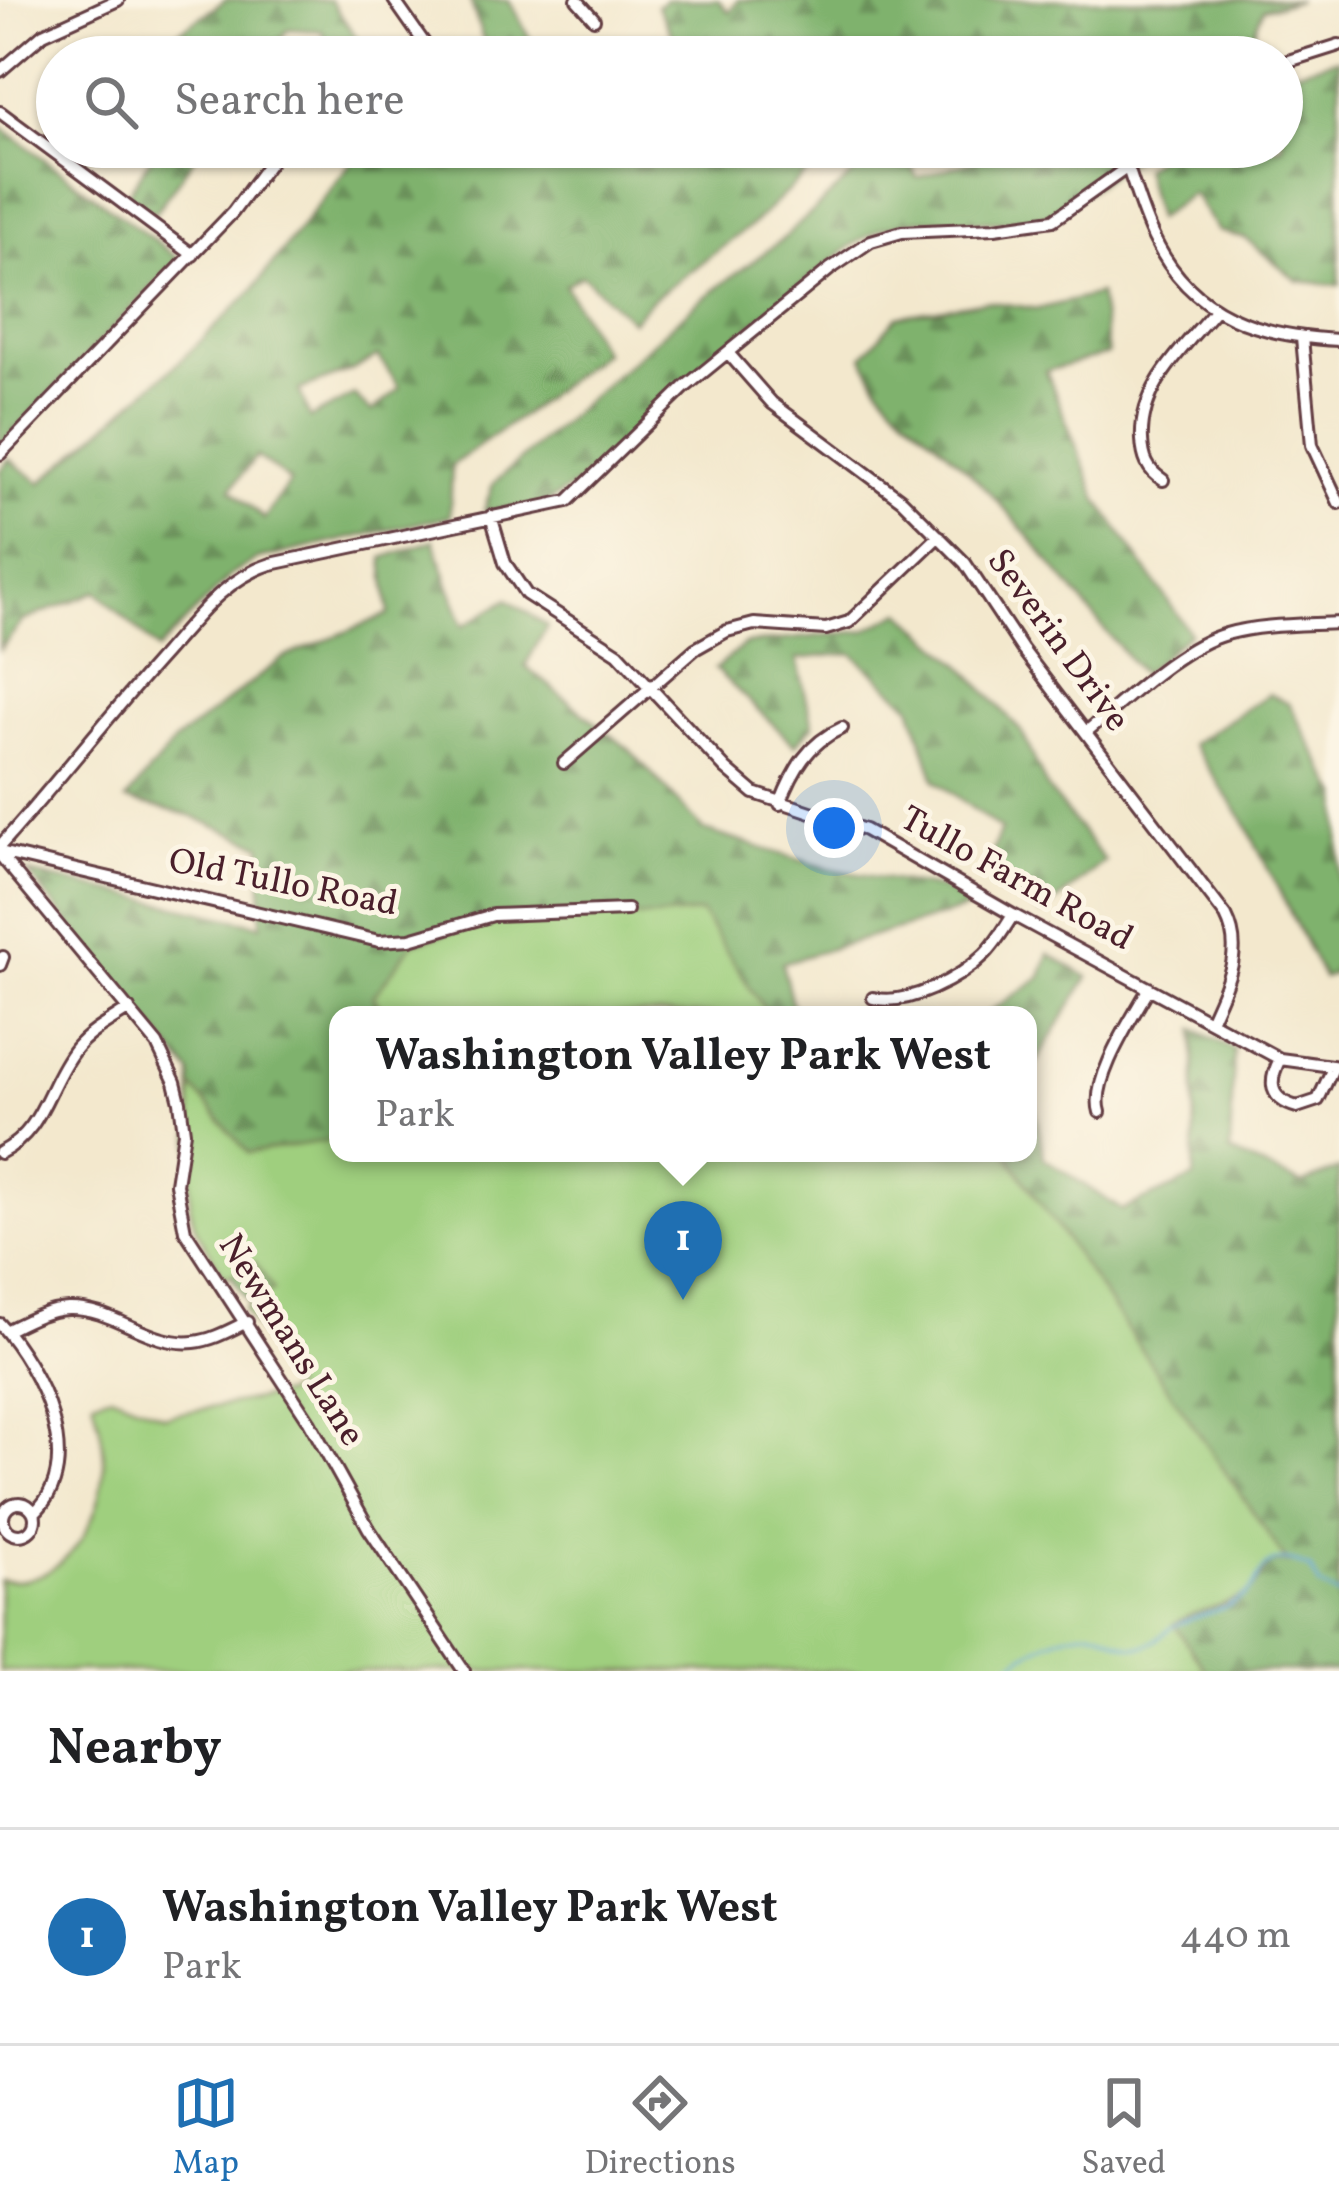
<!DOCTYPE html>
<html lang="en">
<head>
<meta charset="utf-8">
<style>
	:root { --surface:#fff; --page:#f2f2f2; --text:#202124; --muted:#757577; --line:#e0e0e0; --accent:#1f6fb2 }
	body { margin:0; font-family:Vollkorn,serif; background:var(--page); color:var(--text) }
	.you { position:absolute; left:834px; top:828px; width:42px; height:42px; margin:-30px; border:9px solid #fff; border-radius:50%; background:#1a73e8; box-shadow:0 0 0 18px #1a73e833 }
	.badge { display:grid; place-items:center; width:78px; height:78px; border-radius:50%; background:var(--accent); color:#fff; font-size:39px; font-weight:700 }
	.pin { position:absolute; translate:-50% -99px; filter:drop-shadow(0 3px 6px #0008) }
	.pin::after { content:''; position:absolute; top:63px; width:42px; height:36px; background:inherit; clip-path:polygon(0 0,100% 0,50% 100%) }
	.popup { position:absolute; left:329px; top:1006px; width:708px; height:156px; box-sizing:border-box; display:grid; place-content:center; border-radius:24px; background:var(--surface); filter:drop-shadow(0 3px 9px #0005); font-size:39px; white-space:nowrap; color:var(--muted) }
	.popup b { font-size:45px; color:var(--text) }
	.popup::after { content:''; position:absolute; left:50%; top:100%; margin-left:-24px; border:24px solid transparent; border-top-color:var(--surface) }
	.list { margin:0; padding:0; list-style:none }
	h2 { display:flex; justify-content:space-between; align-items:center; height:156px; margin:0; padding:0 48px; font-size:51px }
	h2 small { font-size:39px; font-weight:400; color:var(--muted) }
	.list li { display:grid; grid-template-columns:78px 1fr auto; gap:36px; align-items:center; box-sizing:border-box; height:216px; padding:0 48px; border-top:3px solid var(--line) }
	.list b { display:block; font-size:45px; white-space:nowrap }
	.list p { margin:0; font-size:39px; white-space:nowrap; color:var(--muted) }
	.list em { font-size:39px; font-style:normal; color:var(--muted) }
	.icon { flex:none; width:66px; height:66px; fill:none; stroke:currentColor; stroke-width:2; stroke-linecap:round; stroke-linejoin:round }
	.map { position:relative; flex:none; width:1339px; height:1671px; overflow:hidden }
	.search { position:absolute; background:var(--surface); box-shadow:0 3px 9px #0004; left:36px; right:36px; top:36px; height:132px; display:flex; align-items:center; gap:30px; box-sizing:border-box; padding:0 42px; border-radius:66px; color:var(--muted); font-size:45px }
	.sheet { height:372px; background:var(--surface) }
	nav { display:flex; justify-content:space-around; align-items:center; box-sizing:border-box; height:168px; border-top:3px solid var(--line); background:var(--surface); font-size:33px; color:var(--muted) }
	nav a { display:grid; justify-items:center; gap:6px }
	nav .on { color:var(--accent) }
	.map>svg:first-child { display:block }
</style>
</head>
<body>
<div class="map">
<svg width="1339" height="1671" viewBox="0 0 1339 1671">
	<defs>
		<pattern id="forest-firs" width="22" height="20" patternUnits="userSpaceOnUse" patternTransform="scale(3)"><rect width="22" height="20" fill="#7fb26d"/><path d="M5 1l3.5 6h-7zM16 11l3.5 6h-7z" fill="#6a905a"/></pattern>
	</defs>
	<rect width="100%" height="100%" fill="#fcf5e5"/>
	<filter id="ink" filterUnits="userSpaceOnUse"><feTurbulence type="fractalNoise" baseFrequency=".00833" numOctaves="2"/><feDisplacementMap in="SourceGraphic" scale="24" xChannelSelector="R" yChannelSelector="G"/><feConvolveMatrix kernelMatrix="1 2 1 2 8 2 1 2 1" color-interpolation-filters="sRGB"/></filter>
	<filter id="wash" filterUnits="userSpaceOnUse"><feTurbulence type="fractalNoise" baseFrequency=".004" numOctaves="4" result="noise"/><feDisplacementMap in="SourceGraphic" scale="48" xChannelSelector="R" yChannelSelector="G"/><feGaussianBlur stdDeviation="2.7" result="paint"/><feColorMatrix in="noise" values="0 0 0 0 0 0 0 0 0 0 0 0 0 0 0 0 0 1.4 0 .05"/><feComposite in="paint" operator="in"/></filter>
	<g filter="url(#wash)">
		<rect width="100%" height="100%" fill="#f3e8cd"/>
		<!-- forest -->
		<path fill="url(#forest-firs)" stroke="#64684c" stroke-width="3" fill-rule="evenodd" d="M226 0H330L370 57H332L322 31 288 29 267 57H141Z
			M470 0H509L540 57H489Z
			M666 0H718L729 12 738 0H1299L1263 9 1252 39 1183 57H672L681 51 657 6Z
			M1339 58V285L1298 281 1245 238 1218 231 1192 193 1156 219 1143 168 1171 147H1282V75Z
			M0 126 179 259 0 446Z
			M146 147H202L155 213 126 197 154 153Z
			M363 147H423L425 154 478 152V147H834L753 224 651 300 632 321 582 275 565 285 603 352 528 411 452 465 450 516 258 559 231 575 158 650 97 591 23 621 0 649V471L9 459 41 483 179 362 251 292ZM378 356 400 388 372 412 354 395 310 418 299 390 353 370ZM256 456 290 481 264 519 231 489Z
			M873 147H909L905 151 917 178 1017 147H1149L1056 214 1006 222 917 220 883 228 851 246 735 338 577 484 542 506 484 511 493 484 697 303 784 238 876 153Z
			M1099 294 1108 354 1046 371 1098 500 1190 633 1142 674C1097 623 1057 568 1012 517 994 497 974 476 954 457 917 421 884 406 863 356L897 316 987 301 1038 309Z
			M434 540 463 626 508 599 547 626 525 666 630 750 704 830 826 868 943 889 976 906 782 963 795 1015H338V1153H1028V1015H985L1041 977 1049 954 1088 977 1029 1074 1044 1158 1122 1210 1194 1178 1195 1029 1234 1050 1230 1152 1302 1184 1339 1169V1671H484L198 1224 191 1073 28 873 261 925 262 845 186 814 126 800 174 742 283 658 389 614 383 558Z
			M902 612 964 667 1022 732 1047 788 1105 861 1042 914 986 866 1001 830 935 780 911 706 852 653 797 659 813 725 795 745 715 669 745 644 864 631Z
			M1269 694 1289 703 1339 796V973L1323 978 1244 821 1192 744Z"/>
		<!-- park -->
		<path fill="#9fcf7e" stroke="#747754" stroke-width="3" d="M701 913 768 1015H388L373 997 412 944 489 920 513 915 652 917Z
			M192 1087 248 1153 338 1139V1153H1006L1288 1563C1259 1557 1266 1581 1247 1594 1224 1609 1197 1608 1174 1624L1206 1671H0V1580C64 1589 103 1522 104 1464 104 1441 99 1421 93 1400L111 1394 165 1416 284 1394 293 1388 244 1309 273 1290 255 1262 225 1278 196 1229 190 1209Z"/>
		<g fill="none" stroke-linecap="round" stroke-linejoin="round">
			<!-- stream -->
			<path stroke="#55a2ce" stroke-width="3" d="M999 1671C1025 1655 1060 1629 1093 1631 1111 1633 1126 1652 1145 1646 1157 1642 1165 1631 1176 1625 1198 1614 1224 1612 1245 1596 1258 1587 1257 1568 1274 1562 1286 1558 1299 1564 1310 1568L1320 1586 1339 1596"/>
		</g>
	</g>
	<g filter="url(#ink)">
		<g fill="none" stroke-linecap="round" stroke-linejoin="round">
			<defs>
				<path id="minor" d="M394 0 434 57
					M577 0 594 19
					M1282 63 1339 45
					M0 71 43 34 118 0
					M0 112 193 255
					M1128 168C1136 191 1143 216 1154 238 1191 316 1259 336 1339 340
					M1302 338 1312 445 1339 503
					M729 354 772 403 902 500 965 563 1022 649 1226 916C1245 953 1225 986 1210 1021
					M0 454 233 212 281 147
					M1163 480C1147 470 1143 458 1142 440 1139 386 1184 348 1216 309
					M491 516 505 563 526 594 618 653 726 769 754 793 865 830 1013 915 1280 1059 1339 1067
					M1086 732C1124 701 1179 647 1226 634 1261 624 1302 625 1339 623
					M564 763 695 649 727 631 754 624 826 629 849 622 939 536
					M780 804C793 770 808 743 842 728
					M0 846C57 783 108 716 165 653 197 617 224 579 271 564L568 501 685 387 830 269 871 241 902 232 995 228 1053 220 1156 147
					M0 852 379 941 410 939 493 915 627 910
					M0 855 157 1044 175 1082 180 1102 184 1132 176 1184 185 1231 309 1421 369 1529 464 1671
					M0 965 3 957
					M873 998C907 1007 961 978 985 954 996 943 1004 929 1013 915
					M1280 1059C1268 1082 1269 1099 1297 1107L1318 1100 1333 1068
					M1100 1112C1090 1080 1133 1017 1149 988
					M0 1153C45 1130 47 1084 76 1048 90 1031 111 1021 129 1009
					M0 1324C39 1367 88 1464 34 1513
					M6 1331C26 1321 46 1310 68 1309 113 1307 149 1347 194 1342 213 1340 230 1330 247 1322
					M3 1519a16 16 0 1 1 32 0a16 16 0 1 1-32 0Z"/>
			</defs>
			<!-- minor casing -->
			<use href="#minor" stroke="#633d43" stroke-width="16"/>
			<!-- minor -->
			<use href="#minor" stroke="#fff" stroke-width="10"/>
		</g>
	</g>
	<g text-anchor="middle" dominant-baseline="central" stroke-width="10" stroke-linejoin="round" paint-order="stroke">
		<!-- street labels -->
		<g font-size="36" fill="#4a1f2b" stroke="#fcf5e5">
			<text transform="translate(1057 641) rotate(54)">Severin Drive</text>
			<text transform="translate(1016 880) rotate(29)">Tullo Farm Road</text>
			<text transform="translate(283 884) rotate(11)">Old Tullo Road</text>
			<text transform="translate(290 1341) rotate(58)">Newmans Lane</text>
		</g>
	</g>
</svg>
<div class="you"></div>
<div class="pin badge" style="left:683px;top:1300px">1</div>
<div class="popup"><b>Washington Valley Park West</b>Park</div>
<div class="search"><svg class="icon" aria-label="search" viewBox="0 0 24 24"><circle cx="10" cy="10" r="6"/><path d="M15 15l6 6"/></svg>Search here</div>
</div>
<section class="sheet">
<h2>Nearby<small></small></h2>
<ul class="list">
<li><span class="badge">1</span><div><b>Washington Valley Park West</b><p>Park</p></div><em>440 m</em></li>
</ul>
</section>
<nav>
<a class="on"><svg class="icon" aria-label="map" viewBox="0 0 24 24"><path d="M3 6l6-2 6 2 6-2v14l-6 2-6-2-6 2zM9 4v14M15 6v14"/></svg>Map</a>
<a><svg class="icon" aria-label="directions" viewBox="0 0 24 24"><path d="M12 3l9 9-9 9-9-9zM9 14v-3h6M13 9l2 2-2 2"/></svg>Directions</a>
<a><svg class="icon" aria-label="saved" viewBox="0 0 24 24"><path d="M7 4h10v16l-5-4-5 4z"/></svg>Saved</a>
</nav>
</body>
</html>
